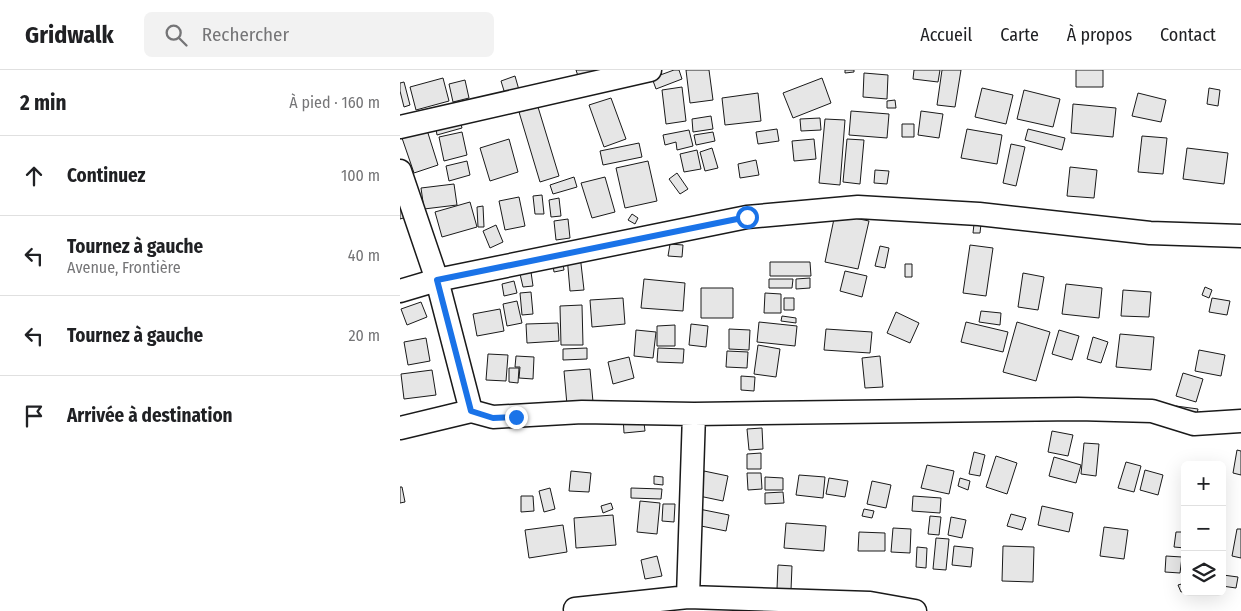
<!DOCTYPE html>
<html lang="fr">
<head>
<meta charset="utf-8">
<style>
	:root { --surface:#fff; --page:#f2f2f2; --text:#202124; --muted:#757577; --line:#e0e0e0 }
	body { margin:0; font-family:"Fira Sans Condensed",sans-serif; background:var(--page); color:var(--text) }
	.controls { position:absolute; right:15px; bottom:15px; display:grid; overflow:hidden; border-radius:8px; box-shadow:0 5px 20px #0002 }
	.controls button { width:45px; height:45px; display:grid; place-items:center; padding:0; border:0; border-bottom:1px solid var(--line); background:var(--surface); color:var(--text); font:25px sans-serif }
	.stop { position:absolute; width:15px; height:15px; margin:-11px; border:4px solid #1a73e8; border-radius:50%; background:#fff }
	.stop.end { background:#1a73e8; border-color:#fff; box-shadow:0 1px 5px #0008 }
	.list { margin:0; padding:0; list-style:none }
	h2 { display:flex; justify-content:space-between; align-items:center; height:65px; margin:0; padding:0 20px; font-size:21px }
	h2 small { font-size:16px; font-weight:400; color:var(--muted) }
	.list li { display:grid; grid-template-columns:32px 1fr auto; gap:15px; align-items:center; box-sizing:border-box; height:80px; padding:0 20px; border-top:1px solid var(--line) }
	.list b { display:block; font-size:19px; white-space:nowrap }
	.list p { margin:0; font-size:16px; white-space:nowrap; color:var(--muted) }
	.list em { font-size:16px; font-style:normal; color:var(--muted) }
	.icon { flex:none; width:28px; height:28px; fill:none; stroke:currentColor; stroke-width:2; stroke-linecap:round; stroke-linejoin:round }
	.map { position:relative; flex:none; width:841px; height:541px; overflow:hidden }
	header { display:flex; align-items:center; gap:30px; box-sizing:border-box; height:70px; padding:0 25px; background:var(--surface); border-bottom:1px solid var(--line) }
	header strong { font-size:24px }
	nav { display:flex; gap:28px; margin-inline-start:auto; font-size:18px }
	.search { width:350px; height:45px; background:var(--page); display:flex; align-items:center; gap:12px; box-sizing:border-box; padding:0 18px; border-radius:8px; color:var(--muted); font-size:19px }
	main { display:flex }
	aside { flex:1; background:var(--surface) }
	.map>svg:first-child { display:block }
</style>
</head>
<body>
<header>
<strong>Gridwalk</strong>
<div class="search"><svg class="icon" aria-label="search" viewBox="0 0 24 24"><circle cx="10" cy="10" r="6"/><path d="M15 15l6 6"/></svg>Rechercher</div>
<nav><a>Accueil</a><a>Carte</a><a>À propos</a><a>Contact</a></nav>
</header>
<main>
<aside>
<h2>2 min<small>À pied · 160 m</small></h2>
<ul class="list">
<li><svg class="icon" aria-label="ahead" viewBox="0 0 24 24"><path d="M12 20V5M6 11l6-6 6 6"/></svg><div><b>Continuez</b></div><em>100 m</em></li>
<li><svg class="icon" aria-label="left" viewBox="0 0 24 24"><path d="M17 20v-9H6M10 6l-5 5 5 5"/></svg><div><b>Tournez à gauche</b><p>Avenue, Frontière</p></div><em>40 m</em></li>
<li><svg class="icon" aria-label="left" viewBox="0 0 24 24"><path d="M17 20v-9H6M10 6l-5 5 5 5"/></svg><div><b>Tournez à gauche</b></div><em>20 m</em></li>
<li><svg class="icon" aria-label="arrive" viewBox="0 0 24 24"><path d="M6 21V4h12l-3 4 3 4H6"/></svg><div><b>Arrivée à destination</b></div></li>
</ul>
</aside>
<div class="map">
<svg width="841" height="541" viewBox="0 0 841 541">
	<rect width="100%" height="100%" fill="#fff"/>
	<!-- building -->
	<path fill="#e6e6e6" stroke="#1a1a1a" d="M176 0H203L179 9Z
		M274 0H279L282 9 256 19 252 8Z
		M286 0H309L313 30 290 33Z
		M445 0H454V2L445 3Z
		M514 0H540L538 12 513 9Z
		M542 0H561L555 37 537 35Z
		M676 0H703V17H676Z
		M464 3 488 5 487 29 463 27Z
		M115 6 119 20 105 24 101 11Z
		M43 8 49 31 16 40 10 17Z
		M422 8 431 33 393 48 383 23Z
		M65 10 69 28 53 32 49 14Z
		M4 12 10 35 4 37 0 21V13Z
		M282 17 286 51 266 54 262 20Z
		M582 18 613 25 606 54 575 47Z
		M809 18 820 20 818 36 807 34Z
		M624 20 660 29 653 57 617 49Z
		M358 23 361 51 325 55 322 28Z
		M738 23 766 30 761 52 732 46Z
		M211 28 226 69 204 77 189 35Z
		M495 30 496 38H487V31Z
		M673 34 716 38 713 67 671 63Z
		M138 37 159 106 140 112 119 42Z
		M451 41 489 44 487 68 449 65Z
		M521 41 543 44 539 68 518 65Z
		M311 46 313 59 293 62 292 49Z
		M59 47 62 58 37 65 35 53Z
		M420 48 421 60 401 61 400 49Z
		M425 49 445 50 440 115 419 113Z
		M502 54H514V67H502Z
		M377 59 379 71 358 74 356 62Z
		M567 59 602 65 597 94 561 88Z
		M628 59 665 68 662 80 625 70Z
		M27 60 38 95 14 103 2 68Z
		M289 60 293 76 277 80 276 72 265 75 263 65Z
		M62 62 67 85 44 91 39 67Z
		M313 62 315 71 296 75 294 65Z
		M742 66 767 68 763 104 738 102Z
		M109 69 118 102 90 111 80 78Z
		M414 69 416 89 394 91 392 71Z
		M447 69 464 70 460 114 443 112Z
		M239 73 242 87 203 95 200 81Z
		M611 74 625 77 616 116 603 113Z
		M312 78 318 98 305 101 300 82Z
		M787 78 828 83 824 114 783 109Z
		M297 80 301 99 284 102 280 84Z
		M356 90 359 105 340 108 338 94Z
		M67 91 70 105 49 111 46 96Z
		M248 91 257 131 225 138 216 98Z
		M670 97 697 100 694 128 667 126Z
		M475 100 489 101 487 114 474 113Z
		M277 103 288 119 280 124 269 109Z
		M174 107 177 117 153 124 150 115Z
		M205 107 215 142 192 148 181 113Z
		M54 114 57 135 24 139 21 118Z
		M142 125 144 144H135L133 126Z
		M119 127 125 156 105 160 99 131Z
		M159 128 161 146 151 147 149 130Z
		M0 132 7 147 0 149Z
		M70 132 77 157 42 167 35 142Z
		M83 136 84 157H78L77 137Z
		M232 144 238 148 235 154 228 150Z
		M435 144 469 151 458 199 425 192Z
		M168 149 170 168 156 170 154 151Z
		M574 154H581L580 163H573Z
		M96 155 103 172 90 178 83 161Z
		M270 174 283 175 282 187 268 186Z
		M570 175 593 178 586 226 563 223Z
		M480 176 489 178 485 198 475 196Z
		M180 185 184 220 170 221 167 186Z
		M162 188 164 200 154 202 152 189Z
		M370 192H410L411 206H370Z
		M505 194H512V207H505Z
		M445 201 467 206 462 227 440 221Z
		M131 202 133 216 123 217 120 204Z
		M623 203 644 207 638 240 618 237Z
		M410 208V218L396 219V209Z
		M244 209 285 213 283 241 241 238Z
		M369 209H393L392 218H369Z
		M114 211 117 223 104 226 102 214Z
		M666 214 702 218 699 248 662 244Z
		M805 217 812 220 809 228 802 225Z
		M301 218H333V248H301Z
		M723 220 751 222 749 247 721 246Z
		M131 222 133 244 122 245 120 223Z
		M365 223 381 224V243H364Z
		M223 228 225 254 192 257 190 230Z
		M384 228H394V240H384Z
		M812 228 830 231 827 245 809 242Z
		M117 231 122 253 107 256 103 234Z
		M21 232 27 247 7 255 1 239Z
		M182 235 183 275H161L160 236Z
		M100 239 104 261 77 266 73 244Z
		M581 241 601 243 600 255 579 252Z
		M496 242 519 253 510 273 487 263Z
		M382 246 396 248V253L381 251Z
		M359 252 397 256 395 276 357 272Z
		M566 252 608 262 603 282 561 272Z
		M617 252 650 262 636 311 603 302Z
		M158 253 159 271 127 273 126 254Z
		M291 254 308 256 306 277 289 275Z
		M275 255V276H257V256Z
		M329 259 350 260 349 280 329 279Z
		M426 259 472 262 470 283 424 280Z
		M236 260 256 262 253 288 234 286Z
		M659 260 679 266 672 290 652 284Z
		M720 264 754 267 751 300 716 297Z
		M693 267 708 272 701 293 687 289Z
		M26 268 30 291 8 295 4 272Z
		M358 275 380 279 376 307 354 304Z
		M187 278V289L163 290V279Z
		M258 278 284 279 283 293 257 292Z
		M799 280 825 285 821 306 795 301Z
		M327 281 348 282 347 298 326 297Z
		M88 284 108 285 106 311 86 310Z
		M116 286 134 287 133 309 119 308 120 297H115Z
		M480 286 483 317 465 318 462 288Z
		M229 287 234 308 213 314 208 292Z
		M109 298H119L118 313 109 312Z
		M190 299 193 332 167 335 164 301Z
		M32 300 36 325 4 329 1 304Z
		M783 303 803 309 796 332 776 326Z
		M341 306 355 307 354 321 341 320Z
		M776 336 798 339 796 348 775 345Z
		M243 344 245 361 224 363 223 346Z
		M362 358 363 379 349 380 347 359Z
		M652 361 673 365 668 386 648 382Z
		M684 373 699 374 696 406 681 404Z
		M837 380 841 381V405L833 403Z
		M574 382 585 385 580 406 569 404Z
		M361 383V399H347V384Z
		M596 386 617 393 607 424 586 417Z
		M654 387 681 395 676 413 649 406Z
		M726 392 741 396 734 422 718 418Z
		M527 395 554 401 549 424 521 418Z
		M745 400 763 405 758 425 740 420Z
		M171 401 191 403 189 422 169 421Z
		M304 401 328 406 323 431 299 426Z
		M347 403H361L362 419 348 420Z
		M399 405 425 407 423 428 396 425Z
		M254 406 263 407V415L254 414Z
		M365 407 383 408V420H365Z
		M429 408 448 411 445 427 426 424Z
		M560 408 570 411 568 420 558 416Z
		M472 411 491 415 486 438 467 434Z
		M0 417H2L5 432 0 433Z
		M150 418 155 439 144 442 139 421Z
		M231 418 262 419 261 429 231 428Z
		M383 422 384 433 365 434V423Z
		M121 426H133L134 441 121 442Z
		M513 426 541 428 540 443 512 441Z
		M240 431 260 433 257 464 237 462Z
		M211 433 213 439 203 443 201 436Z
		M263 434H275L274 452 262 451Z
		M642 436 673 443 669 462 638 455Z
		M299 439 329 445 326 461 296 455Z
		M464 439 474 441 472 448 462 446Z
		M611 444 626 448 622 460 607 456Z
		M213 445 216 475 176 478 174 448Z
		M530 446 541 447 539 465 528 464Z
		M551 447 566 450 562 468 548 465Z
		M386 453 426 456 424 481 384 478Z
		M163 455 167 482 129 488 125 460Z
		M704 457 728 460 724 489 700 486Z
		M493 458 511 459 510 483 491 482Z
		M837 459H841V488L832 486Z
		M459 462 485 463V481H458Z
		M776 462H785V478L774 477Z
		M536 468 549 469 546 500 533 499Z
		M554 476 573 478 571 497 552 495Z
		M603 476 634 477 633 512 602 511Z
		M517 477 527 478 526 498 516 497Z
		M257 486 262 506 245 509 241 490Z
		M766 486 782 487 780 503 765 502Z
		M378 495 392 496 391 520 377 519Z
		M823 505 838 507 836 518 822 516Z
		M785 513V521L781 522 778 515Z"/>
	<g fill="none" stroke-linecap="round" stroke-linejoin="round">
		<defs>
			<path id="minor" d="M0 57 250 0
				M0 101 37 210 71 341
				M0 221 37 210 347 147 458 137 579 144 750 163 841 166
				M0 358 71 341 93 347 182 342 294 344 678 339 752 341 794 354 841 351
				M288 527 294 344
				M175 539 288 527 470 533 515 541"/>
		</defs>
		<!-- minor casing -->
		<use href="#minor" stroke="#1a1a1a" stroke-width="25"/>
		<!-- minor -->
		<use href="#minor" stroke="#fff" stroke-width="22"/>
	</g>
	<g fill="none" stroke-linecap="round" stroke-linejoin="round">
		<!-- route -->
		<path stroke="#1a73e8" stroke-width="6" d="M116 347 93 348 71 341 37 210 347 147"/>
	</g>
</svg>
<div class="controls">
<button>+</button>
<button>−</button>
<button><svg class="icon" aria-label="layers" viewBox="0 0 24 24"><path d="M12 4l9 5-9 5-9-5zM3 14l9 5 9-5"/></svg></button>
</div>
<div class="stop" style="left:347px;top:147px"></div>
<div class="stop end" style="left:116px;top:347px"></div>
</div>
</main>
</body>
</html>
